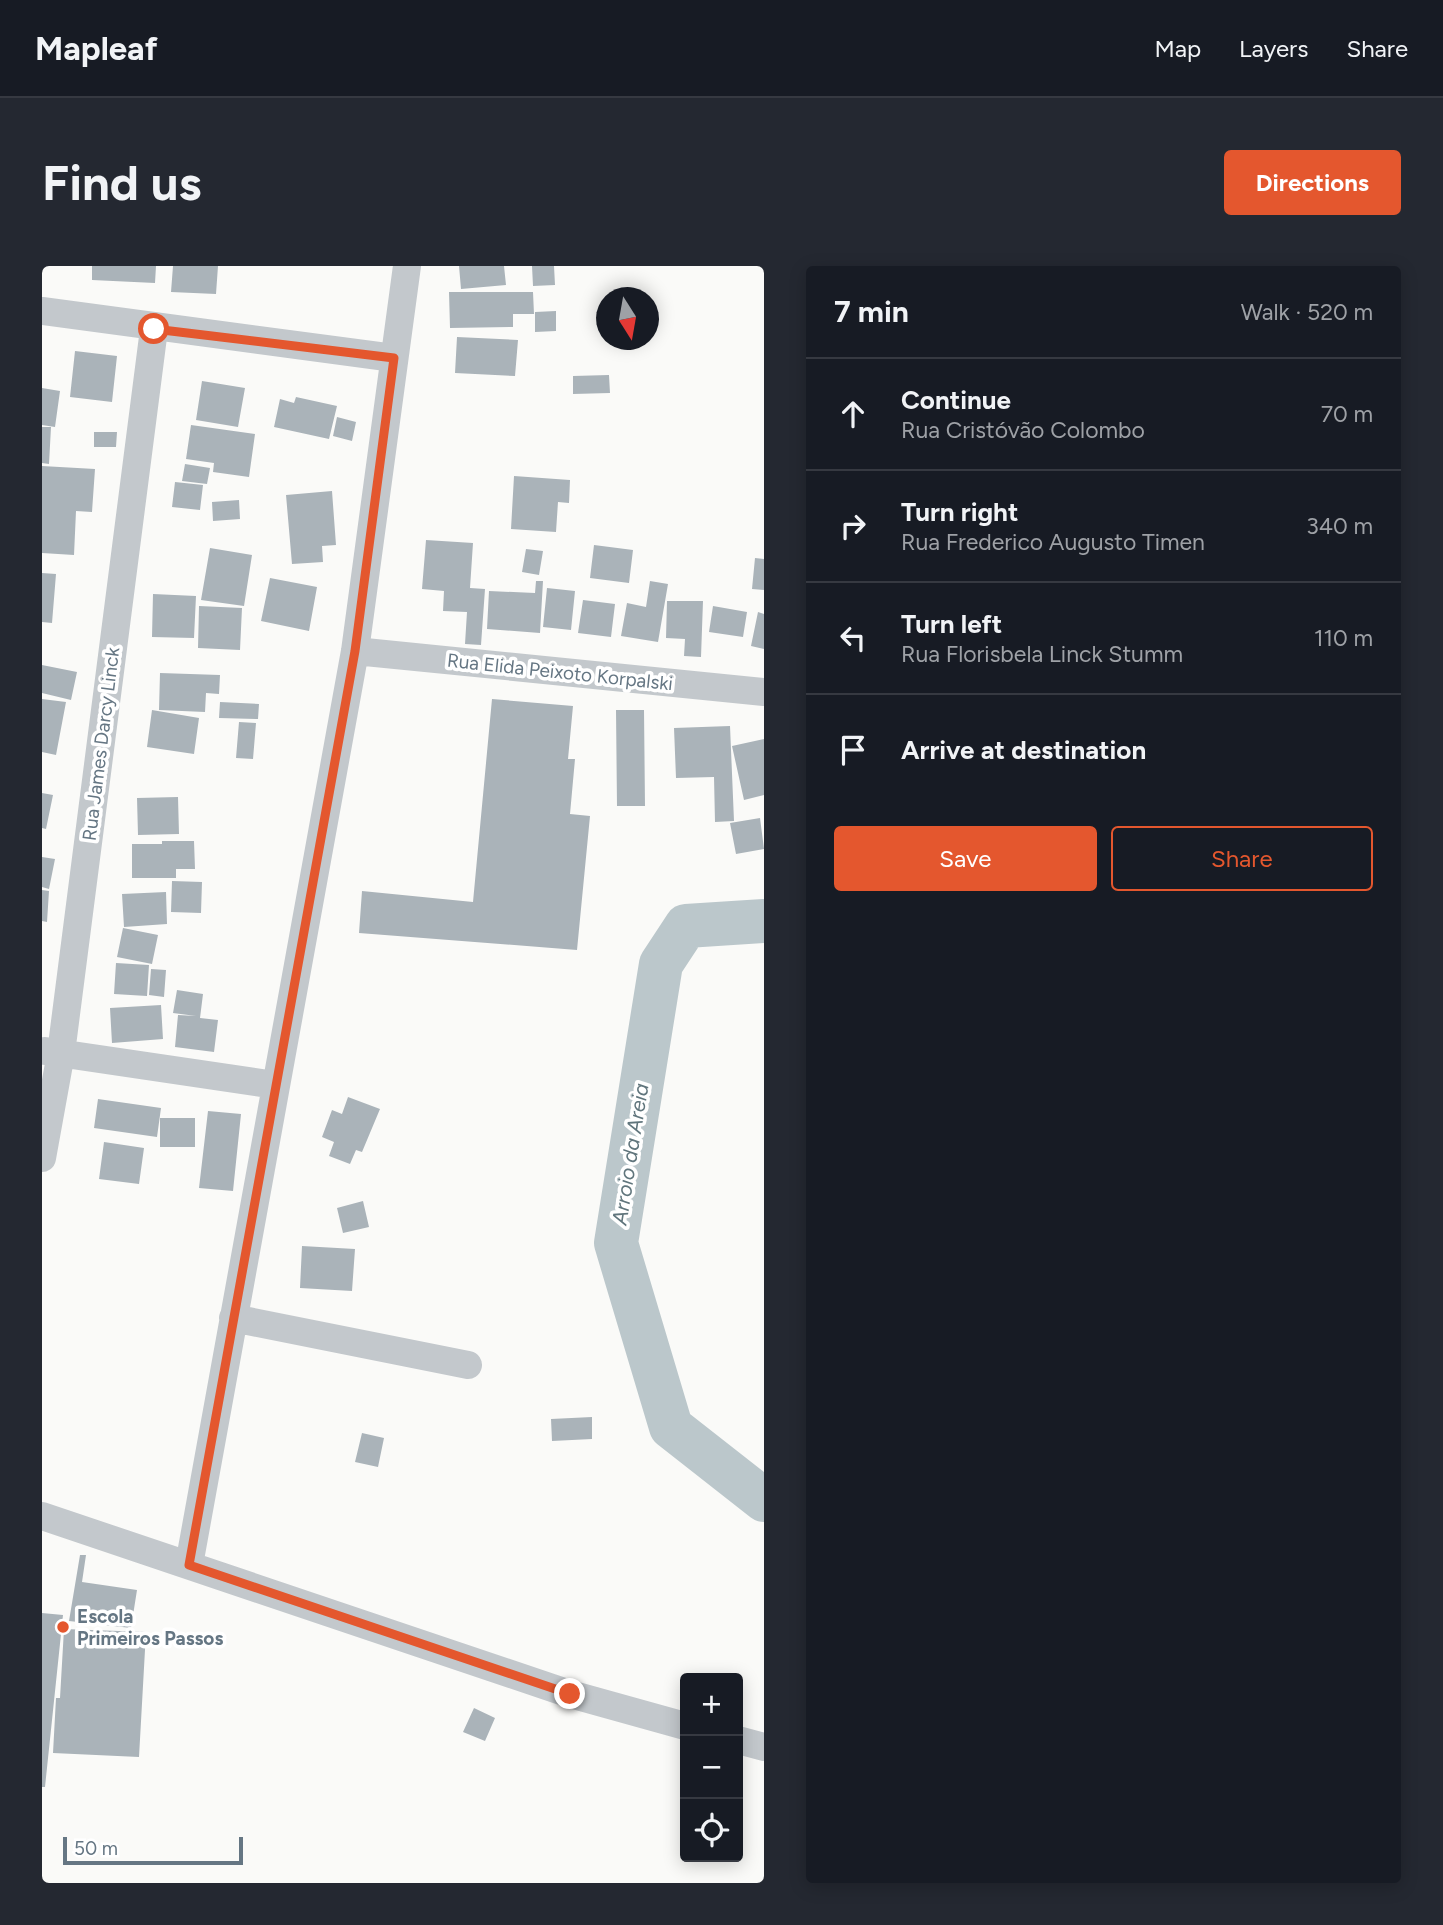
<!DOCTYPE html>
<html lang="en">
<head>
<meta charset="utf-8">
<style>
	:root { --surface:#171b24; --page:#242831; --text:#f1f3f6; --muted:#9ea1a6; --line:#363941; --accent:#e4572e }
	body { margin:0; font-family:Figtree,sans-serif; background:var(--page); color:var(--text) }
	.controls { position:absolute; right:21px; bottom:21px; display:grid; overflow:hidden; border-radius:7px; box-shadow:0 4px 18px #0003 }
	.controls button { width:63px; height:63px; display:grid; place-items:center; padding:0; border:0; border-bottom:2px solid var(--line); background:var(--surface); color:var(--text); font:35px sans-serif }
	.compass { position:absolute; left:554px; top:21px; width:63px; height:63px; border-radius:50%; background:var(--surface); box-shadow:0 4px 18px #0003; rotate:169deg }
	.scale { position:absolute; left:21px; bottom:18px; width:180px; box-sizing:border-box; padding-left:7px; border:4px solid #657683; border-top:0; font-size:19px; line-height:24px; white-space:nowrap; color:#657683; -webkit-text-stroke:5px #fff; paint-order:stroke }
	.stop { position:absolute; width:21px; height:21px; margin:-16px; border:5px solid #e4572e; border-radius:50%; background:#fff }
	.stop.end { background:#e4572e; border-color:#fff; box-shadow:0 2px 7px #0008 }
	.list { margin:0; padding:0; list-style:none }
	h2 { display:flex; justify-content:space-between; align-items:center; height:91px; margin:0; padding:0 28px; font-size:30px }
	h2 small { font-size:23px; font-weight:400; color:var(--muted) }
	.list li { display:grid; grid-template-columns:46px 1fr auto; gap:21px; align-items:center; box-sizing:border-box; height:112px; padding:0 28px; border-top:2px solid var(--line) }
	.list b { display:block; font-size:26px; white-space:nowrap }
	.list p { margin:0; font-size:23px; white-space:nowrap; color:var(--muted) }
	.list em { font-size:23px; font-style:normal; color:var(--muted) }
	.actions { display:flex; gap:14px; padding:21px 28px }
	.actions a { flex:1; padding:16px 0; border:2px solid var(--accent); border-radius:7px; text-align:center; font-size:24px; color:var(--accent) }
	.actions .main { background:var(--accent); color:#fff }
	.icon { flex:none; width:38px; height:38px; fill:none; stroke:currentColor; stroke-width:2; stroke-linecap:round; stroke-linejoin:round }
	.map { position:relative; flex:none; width:722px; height:1617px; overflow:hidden; border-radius:7px }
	header { display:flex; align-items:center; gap:42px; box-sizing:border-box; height:98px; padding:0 35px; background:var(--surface); border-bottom:2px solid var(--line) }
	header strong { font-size:33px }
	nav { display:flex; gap:38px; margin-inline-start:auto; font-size:24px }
	.intro { display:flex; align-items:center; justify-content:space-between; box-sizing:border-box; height:168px; padding:0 42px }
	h1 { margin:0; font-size:49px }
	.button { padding:18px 32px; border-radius:7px; background:var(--accent); color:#fff; font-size:24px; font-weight:700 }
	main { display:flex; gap:42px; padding:0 42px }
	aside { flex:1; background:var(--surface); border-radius:7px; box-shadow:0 4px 18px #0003 }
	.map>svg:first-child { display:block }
</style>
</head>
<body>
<header>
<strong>Mapleaf</strong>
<nav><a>Map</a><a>Layers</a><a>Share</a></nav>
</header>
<div class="intro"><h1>Find us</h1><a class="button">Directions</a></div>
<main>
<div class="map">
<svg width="722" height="1617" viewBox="0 0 722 1617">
	<rect width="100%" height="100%" fill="#fafaf8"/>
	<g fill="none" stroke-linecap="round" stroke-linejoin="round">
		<!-- river -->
		<path stroke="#bbc7cb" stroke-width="44" d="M722 655 644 660 619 698 574 977 629 1161 722 1234"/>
	</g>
	<!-- building -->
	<path fill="#aab3b9" d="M50 0H114L113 17 50 14Z
		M131 0H176L174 28 129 26Z
		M417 0H462L464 19 419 23Z
		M490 0H512L513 19 491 20Z
		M407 26H491L492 48H471V61L408 62Z
		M514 45V65L493 66V46Z
		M415 71 476 74 473 110 413 107Z
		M33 85 75 90 70 136 28 131Z
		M567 109 568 127 531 128V110Z
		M160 115 203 122 196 161 154 154Z
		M0 122 18 125 13 161 0 159Z
		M254 131 295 140 287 173 232 161 238 133 252 137Z
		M295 151 314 156 310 175 291 170Z
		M149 159 213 168 207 211 171 206 172 197 144 193Z
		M0 161H9L7 198 0 197Z
		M52 166H75L74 181H52Z
		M143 198 168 202 165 218 140 215Z
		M0 200 53 203 50 246 34 245 32 289 0 287Z
		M472 210 528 214 527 237 516 236 514 266 469 263Z
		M133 216 161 219 158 244 130 241Z
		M290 225 294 279 280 280 281 296 250 298 244 229Z
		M197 234 198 253 171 255 170 236Z
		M384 274 431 277 428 322 443 323 439 379 423 378 425 346 401 345 402 325 380 323Z
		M552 279 591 284 587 317 548 312Z
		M168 282 210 289 202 340 159 334Z
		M484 283 501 285 497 309 480 306Z
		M713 292 722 293V324L710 323Z
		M0 307 14 308 10 357 0 356Z
		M228 312 275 321 267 365 219 355Z
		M494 315H501L498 367 445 363 447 325 493 327Z
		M608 315 626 318 616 376 579 370 585 337 604 341Z
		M505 322 533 325 529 364 501 361Z
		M111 328 154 330 152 372 110 371Z
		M541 334 573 338 569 371 536 367Z
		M625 335H661L659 391 642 390 643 373 624 372Z
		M157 340 200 342 198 384 156 382Z
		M671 340 705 346 701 371 667 366Z
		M716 346 722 348V383L709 380Z
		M0 399 35 406 29 434 0 427Z
		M118 407 178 409 177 428 164 427 163 446 117 444Z
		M0 433 24 436 14 489 0 486Z
		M450 433 531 440 526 493H533L528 548 548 550 535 684 317 667 320 625 431 636Z
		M178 436 217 438 216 453 177 452Z
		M110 444 157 452 152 488 105 481Z
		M574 444H602L603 540H575Z
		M197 456 214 457 211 493 194 492Z
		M688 460 692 555 673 556 672 511 634 512 632 462Z
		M722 473V529L702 534 690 480Z
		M0 527 11 529 4 563 0 562Z
		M136 531 137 568 96 569 95 532Z
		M718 552 722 583 694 588 688 557Z
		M120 575H152L153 603H134V612H90V578H120Z
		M0 591 13 593 7 623 0 621Z
		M130 615 160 616 159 647 129 646Z
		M0 624 7 625 5 656 0 655Z
		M124 626 125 658 82 661 80 628Z
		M81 662 116 669 110 698 75 691Z
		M74 697 107 699 105 730 72 728Z
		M109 703 124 704 122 731 107 729Z
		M135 724 161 728 158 752 176 754 172 786 133 781 136 749 154 750 131 747Z
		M119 739 121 773 70 777 68 742Z
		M306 831 338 843 320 886 314 884 308 898 287 890 292 876 280 871 290 844 300 848Z
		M56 833 119 842 115 871 52 862Z
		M166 845 199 848 191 925 157 922Z
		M118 852H153V881H118Z
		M62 876 102 882 97 918 57 913Z
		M321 935 327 961 301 967 295 942Z
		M260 980 313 983 310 1025 258 1022Z
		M550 1151V1173L510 1175 509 1153Z
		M320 1167 342 1172 336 1201 313 1196Z
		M38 1289H44L40 1316 95 1324 89 1362 27 1355Z
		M0 1347 21 1349 3 1521H0Z
		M22 1363 104 1366 97 1491 11 1487 14 1432H18Z
		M432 1442 453 1452 443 1475 421 1466Z"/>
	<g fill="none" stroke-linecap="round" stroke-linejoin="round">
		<!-- minor -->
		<path stroke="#c3c8cc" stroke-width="28" d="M0 45 352 92
			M313 385 722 426
			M3 785 233 819
			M0 892 19 787 112 63
			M191 1052 426 1099
			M0 1250 528 1428 643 1460
			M147 1299 313 385 365 0
			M696 1474 722 1481"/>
	</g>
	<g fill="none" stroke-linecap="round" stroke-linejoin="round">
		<!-- route -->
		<path stroke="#e4572e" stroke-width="9" d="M112 63 352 92 313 385 147 1299 528 1428"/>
	</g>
	<!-- markers -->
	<circle fill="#e4572e" stroke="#fff" stroke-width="2.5" cx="21" cy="1361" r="7"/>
	<g text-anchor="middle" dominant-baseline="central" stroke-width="7" stroke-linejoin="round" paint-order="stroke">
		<!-- street labels -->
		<g font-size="19" fill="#657683" stroke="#fff">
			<text transform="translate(518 406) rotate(6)">Rua Elida Peixoto Korpalski</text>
			<text transform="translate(59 478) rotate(-83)">Rua James Darcy Linck</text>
		</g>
		<!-- poi labels -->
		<g font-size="19" font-weight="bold" fill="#657683" stroke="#fff" text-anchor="start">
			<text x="35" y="1350">Escola<tspan x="35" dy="22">Primeiros Passos</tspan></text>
		</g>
		<!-- water labels -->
		<g font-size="21" font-style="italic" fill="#60757c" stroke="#fff">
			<text transform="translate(588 888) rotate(-81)">Arroio da Areia</text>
		</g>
	</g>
</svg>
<div class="controls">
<button>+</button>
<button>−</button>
<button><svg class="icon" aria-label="locate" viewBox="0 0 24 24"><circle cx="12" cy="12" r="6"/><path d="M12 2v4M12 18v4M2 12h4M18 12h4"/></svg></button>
</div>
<svg class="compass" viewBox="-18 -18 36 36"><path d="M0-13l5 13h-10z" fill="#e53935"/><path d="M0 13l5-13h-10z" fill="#9ea1a6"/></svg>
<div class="scale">50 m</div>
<div class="stop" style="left:112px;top:63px"></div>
<div class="stop end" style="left:528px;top:1428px"></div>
</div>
<aside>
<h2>7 min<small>Walk · 520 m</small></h2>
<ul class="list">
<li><svg class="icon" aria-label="ahead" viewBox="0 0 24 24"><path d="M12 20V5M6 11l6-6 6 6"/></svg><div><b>Continue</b><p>Rua Cristóvão Colombo</p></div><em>70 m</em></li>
<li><svg class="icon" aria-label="right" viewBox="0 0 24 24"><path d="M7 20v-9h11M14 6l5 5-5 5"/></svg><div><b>Turn right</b><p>Rua Frederico Augusto Timen</p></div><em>340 m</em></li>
<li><svg class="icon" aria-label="left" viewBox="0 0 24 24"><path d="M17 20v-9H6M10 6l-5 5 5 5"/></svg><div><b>Turn left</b><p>Rua Florisbela Linck Stumm</p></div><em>110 m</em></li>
<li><svg class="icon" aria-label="arrive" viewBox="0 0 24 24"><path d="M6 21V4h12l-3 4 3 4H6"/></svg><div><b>Arrive at destination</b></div></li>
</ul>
<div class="actions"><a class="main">Save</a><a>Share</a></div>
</aside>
</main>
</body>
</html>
